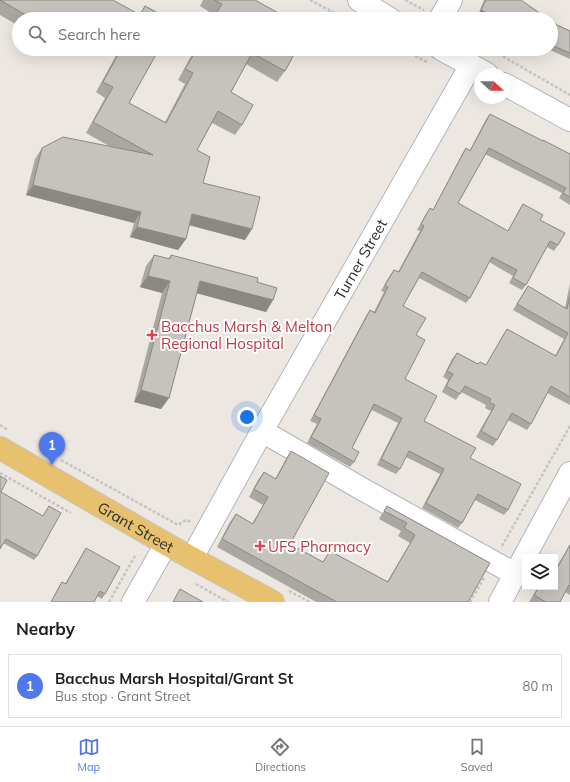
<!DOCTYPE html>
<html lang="en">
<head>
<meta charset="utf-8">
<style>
	:root { --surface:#fff; --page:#f6f6f6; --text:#202124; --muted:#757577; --line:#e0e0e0; --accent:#4f78ec }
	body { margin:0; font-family:Mulish,sans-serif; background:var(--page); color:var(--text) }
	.controls { position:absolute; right:12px; bottom:12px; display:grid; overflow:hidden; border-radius:0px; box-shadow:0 4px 16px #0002 }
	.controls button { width:36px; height:36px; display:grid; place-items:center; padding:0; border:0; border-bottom:1px solid var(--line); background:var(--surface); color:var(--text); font:20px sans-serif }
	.compass { position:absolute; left:474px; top:68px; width:36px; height:36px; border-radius:50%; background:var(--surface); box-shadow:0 4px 16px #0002; rotate:112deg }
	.you { position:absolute; left:247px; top:417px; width:14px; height:14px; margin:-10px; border:3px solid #fff; border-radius:50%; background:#1a73e8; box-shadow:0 0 0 6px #1a73e833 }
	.badge { display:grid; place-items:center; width:26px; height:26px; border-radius:50%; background:var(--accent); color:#fff; font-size:13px; font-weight:700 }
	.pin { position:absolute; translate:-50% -33px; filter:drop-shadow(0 1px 2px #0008) }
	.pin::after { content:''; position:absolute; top:21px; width:14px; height:12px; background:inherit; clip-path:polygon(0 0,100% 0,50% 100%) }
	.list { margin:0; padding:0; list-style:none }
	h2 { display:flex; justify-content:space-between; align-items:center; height:52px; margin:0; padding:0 16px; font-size:17px }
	h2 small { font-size:13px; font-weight:400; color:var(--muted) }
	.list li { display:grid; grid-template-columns:26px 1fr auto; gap:12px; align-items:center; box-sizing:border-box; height:64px; margin:0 8px 8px; padding:0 8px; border:1px solid var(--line); border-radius:0px }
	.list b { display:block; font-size:15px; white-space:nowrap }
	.list p { margin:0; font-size:13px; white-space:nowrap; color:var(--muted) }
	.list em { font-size:13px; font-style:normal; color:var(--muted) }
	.icon { flex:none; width:22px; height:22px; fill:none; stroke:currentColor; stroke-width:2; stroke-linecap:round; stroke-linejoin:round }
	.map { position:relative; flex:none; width:570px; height:602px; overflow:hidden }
	.search { position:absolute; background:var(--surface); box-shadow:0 4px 16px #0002; left:12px; right:12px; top:12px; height:44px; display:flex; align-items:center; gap:10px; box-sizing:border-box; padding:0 14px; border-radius:22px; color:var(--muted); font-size:15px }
	.sheet { height:124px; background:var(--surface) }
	nav { display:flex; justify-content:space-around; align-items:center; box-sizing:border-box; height:56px; border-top:1px solid var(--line); background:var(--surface); font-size:11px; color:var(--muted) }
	nav a { display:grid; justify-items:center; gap:2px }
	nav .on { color:var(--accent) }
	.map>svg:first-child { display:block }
</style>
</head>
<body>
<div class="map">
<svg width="570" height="602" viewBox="0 0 570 602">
	<rect width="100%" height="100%" fill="#ede7e1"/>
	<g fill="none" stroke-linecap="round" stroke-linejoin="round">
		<defs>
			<g id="minor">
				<path d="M359 0 390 19"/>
				<path d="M440 19 451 0"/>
				<path d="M441 49 487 74"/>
				<path d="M504 84 570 120"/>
				<path d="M262 431 362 489 515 574"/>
				<path id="s1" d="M192 558 262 431 471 65"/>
				<path d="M133 602 166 544"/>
				<path d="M500 602 570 473"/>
			</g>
			<g id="major">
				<path id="s2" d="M0 448 166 544 273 602"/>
			</g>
		</defs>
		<!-- minor casing -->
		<use href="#minor" stroke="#b1b4bc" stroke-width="24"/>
		<!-- major casing -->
		<use href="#major" stroke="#c4c4c4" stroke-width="24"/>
		<!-- path -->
		<path stroke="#c4c4c4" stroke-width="2.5" stroke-dasharray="3 2" stroke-linecap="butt" d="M310 0 346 19
			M405 0 424 10
			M402 49 427 62
			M490 49 570 95
			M0 425 8 430
			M61 460 178 525 186 520 189 521 191 523
			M0 473 71 513
			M502 546 570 426
			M196 584 228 602
			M289 591 310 602
			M109 602 136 554
			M470 602 484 578"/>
		<!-- minor -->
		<use href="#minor" stroke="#fff" stroke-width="22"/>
		<!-- major -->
		<use href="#major" stroke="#e7c16d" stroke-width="22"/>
	</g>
	<!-- wall -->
	<path fill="#aaa7a2" d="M0 0 139 15 145 6 169 19H19V26L0 15Z
		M203 0H255L289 19H212L214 15 200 6Z
		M484 0H521L548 19H488L478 15Z
		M551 21 557 25 570 31V59L548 49H551Z
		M60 49H77L72 56Z
		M116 49H159L129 103 165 122 185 84 178 80 195 49H297L285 71 277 82 246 64 231 92 242 125 235 135 212 123 197 150 203 183 245 240 189 225 186 239 178 250 130 237 134 223 26 195 35 159 42 148 111 147 86 133 105 98 96 92 119 50Z
		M490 114 543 141 570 154V205L559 198 562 193 485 154 458 203 508 231 519 210 523 204 540 220 558 245 554 251 547 247 526 285 522 290 509 283 513 276 489 262 470 298 466 303 419 278 403 306 416 335 405 379 424 421 470 458 508 510 504 515 475 500 462 523 458 528 422 508 440 474 406 457 400 469 396 474 377 465 398 423 372 410 352 448 354 462 350 467 307 443 317 424 310 421 366 316 370 310 374 312 384 292 381 291 390 275 394 270 398 272 420 231 417 230 426 214 430 208 433 210 462 154 466 148 470 150 486 119Z
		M154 255 168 259 171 255 257 282 273 300 266 312 197 293 169 398 161 409 134 402 162 293 140 287 146 266Z
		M570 283V405L547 393 531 424 527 430 508 420 497 440 493 446 476 437 491 411 485 408 486 405 461 392 456 400 442 392 448 380 443 377 452 359 457 353 478 364 486 365 503 335 507 329 555 356 564 339 513 310 528 286 565 308Z
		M291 451 290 544 323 562 330 551 387 582 410 543 398 536 401 531 379 519 387 506 490 563 468 602H316L217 547 230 522 236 514 252 524 263 505 249 497 258 480 264 472 275 479 286 459Z
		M1 492 43 516 49 506 37 556 34 560 3 543Z
		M570 544V595L565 592 560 602H529L538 587H555V570Z
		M86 548 105 594 102 599 97 596 94 602H51L58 588 62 582 65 584 83 553Z"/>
	<!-- shaded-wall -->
	<path fill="#8b8884" d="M481 10 492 15 490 19H488L478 15Z
		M33 185 141 212 134 223 26 195Z
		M192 214 252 229 245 240 185 224Z
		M137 227 186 239 178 250 130 237Z
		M148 276 170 281 162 293 140 287Z
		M200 281 273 300 266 312 192 292Z
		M141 390 169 398 161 409 134 402Z"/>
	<!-- building -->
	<path fill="#c6c2bc" stroke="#8b8884" d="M0 0H113L140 15 145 6 169 19H33Z
		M214 0H255L289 19H213L222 4Z
		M486 0H521L548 19H491L492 15 481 10Z
		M551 21 557 25 570 31V53L551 45Z
		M121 49H159L129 103 166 123 193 73 185 69 197 49H297L285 71 252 53 231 92 253 105 242 125 218 111 197 150 210 157 203 183 260 197 252 229 192 214 186 239 137 227 141 212 33 185 42 148 63 137 153 155 93 122 113 87 103 82Z
		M490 114 543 141V140L570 154V197L563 193 566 188 489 148 458 203 508 231 523 204 543 215 540 220 565 233 558 245 550 241 526 285 513 278 517 270 492 257 470 298 422 272 403 306 426 318 416 335 425 340 405 379 437 396 424 421 476 448 470 458 521 484 508 510 478 494 462 523 426 503 444 469 409 451 400 469 381 459 402 418 374 404 352 448 359 452 354 462 311 437 321 419 314 415 370 310 375 313 388 287 385 285 394 270 399 272 424 226 421 224 430 208 433 210 466 148 470 151Z
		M154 255 170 259 171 255 258 278 257 282 277 288 273 300 200 281 169 398 141 390 170 281 148 276Z
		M528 286 567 309 570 296V397L551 386 531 424 512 413 497 440 481 431 495 405 489 402 491 399 465 386 460 394 446 386 453 374 447 371 457 353 478 364 480 362 486 365 507 329 556 356 568 333 517 304Z
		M291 451 329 473 290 544 323 562 330 551 388 582 415 535 404 528 407 523 384 511 387 506 490 563 468 602H337L222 539 236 514 253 524 268 497 254 489 264 472 276 479Z
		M0 476 7 480 1 492 43 516 49 506 61 513 37 556 6 539 0 549Z
		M570 545V586L569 585 560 602H546L534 595 539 587H555V572Z
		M86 548 120 567 105 594 100 591 94 602H51L62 582 66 584Z
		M180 589 203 602H173Z"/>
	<!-- markers -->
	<g fill="#e0444e" stroke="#fff" stroke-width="1.5">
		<path d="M150 329h4v4h4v4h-4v4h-4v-4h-4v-4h4z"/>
		<path d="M258 540h4v4h4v4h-4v4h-4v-4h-4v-4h4z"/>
	</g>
	<g text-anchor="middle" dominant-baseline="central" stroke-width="4" stroke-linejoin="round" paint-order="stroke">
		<!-- street labels -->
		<g font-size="15" fill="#2d2d2d" stroke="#fff">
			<text stroke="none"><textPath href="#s1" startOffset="343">Turner Street</textPath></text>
			<text stroke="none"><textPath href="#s2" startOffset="157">Grant Street</textPath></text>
		</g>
		<!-- health labels -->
		<g font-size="15" fill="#be3a42" stroke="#fff" text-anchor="start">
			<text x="161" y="326">Bacchus Marsh &amp; Melton<tspan x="161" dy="17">Regional Hospital</tspan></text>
			<text x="268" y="546">UFS Pharmacy</text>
		</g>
	</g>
</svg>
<div class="controls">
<button><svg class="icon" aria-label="layers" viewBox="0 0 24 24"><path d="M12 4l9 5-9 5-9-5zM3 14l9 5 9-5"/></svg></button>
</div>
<svg class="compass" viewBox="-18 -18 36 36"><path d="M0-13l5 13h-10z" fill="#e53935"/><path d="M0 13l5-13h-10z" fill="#757577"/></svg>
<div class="you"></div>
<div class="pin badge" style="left:52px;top:465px">1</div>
<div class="search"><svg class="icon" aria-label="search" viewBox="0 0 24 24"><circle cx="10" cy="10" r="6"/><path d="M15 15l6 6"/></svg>Search here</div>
</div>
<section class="sheet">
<h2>Nearby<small></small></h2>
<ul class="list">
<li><span class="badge">1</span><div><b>Bacchus Marsh Hospital/Grant St</b><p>Bus stop · Grant Street</p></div><em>80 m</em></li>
</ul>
</section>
<nav>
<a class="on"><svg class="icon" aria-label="map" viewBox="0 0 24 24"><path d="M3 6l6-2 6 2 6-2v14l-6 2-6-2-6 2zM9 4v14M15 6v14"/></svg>Map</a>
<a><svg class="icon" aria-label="directions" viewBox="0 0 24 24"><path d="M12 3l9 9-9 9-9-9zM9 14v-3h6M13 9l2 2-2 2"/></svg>Directions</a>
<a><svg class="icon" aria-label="saved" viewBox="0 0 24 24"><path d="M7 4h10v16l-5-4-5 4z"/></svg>Saved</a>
</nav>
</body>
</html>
